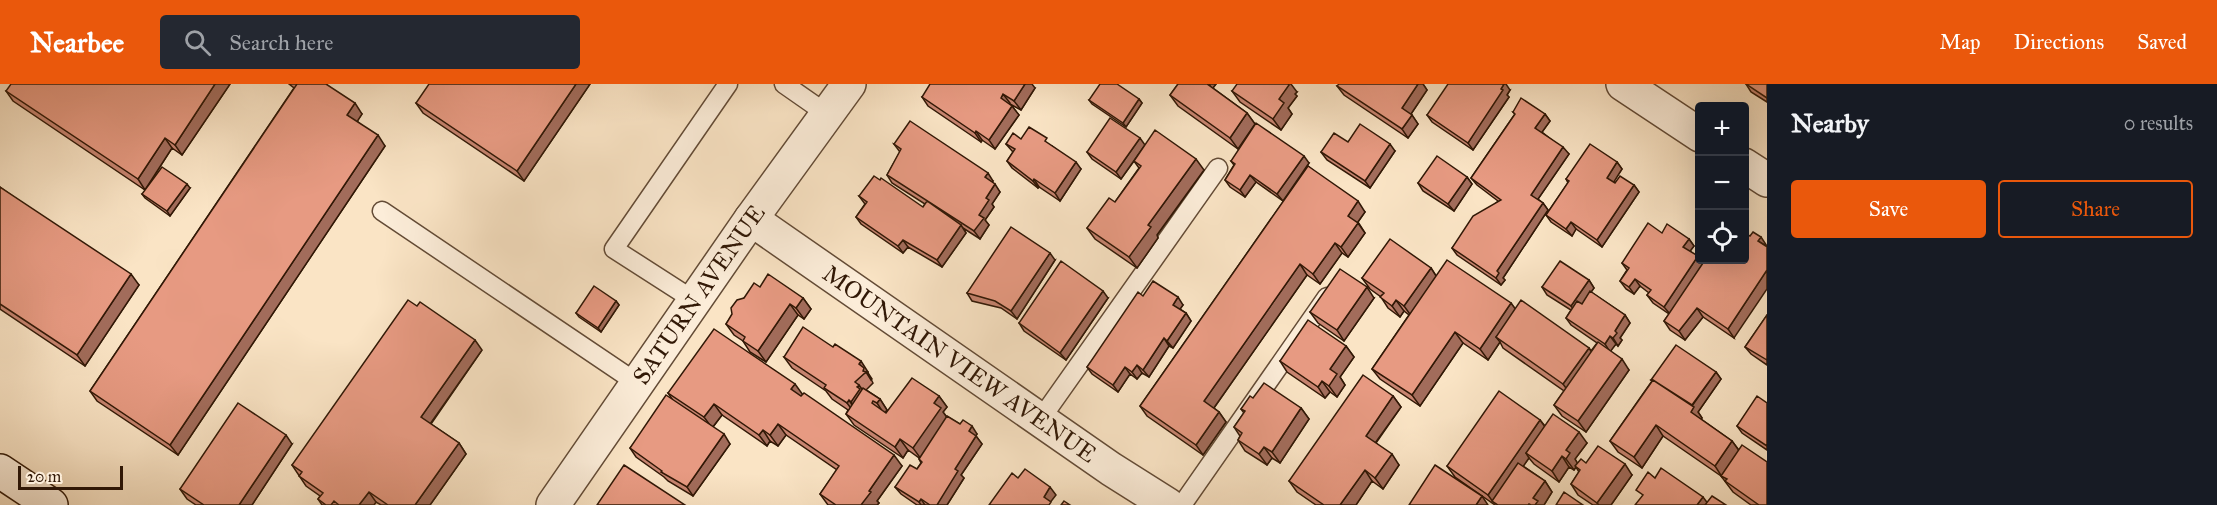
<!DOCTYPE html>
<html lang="en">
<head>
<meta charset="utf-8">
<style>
	:root { --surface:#171b24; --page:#242831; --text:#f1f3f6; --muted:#9ea1a6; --line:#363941; --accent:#ea580c }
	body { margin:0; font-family:"IM FELL Great Primer",serif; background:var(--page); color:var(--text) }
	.controls { position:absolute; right:18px; top:18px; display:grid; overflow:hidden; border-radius:6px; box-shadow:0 6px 24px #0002 }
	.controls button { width:54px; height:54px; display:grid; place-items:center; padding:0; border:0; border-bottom:2px solid var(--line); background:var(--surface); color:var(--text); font:30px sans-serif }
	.scale { position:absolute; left:18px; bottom:15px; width:105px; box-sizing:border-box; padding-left:6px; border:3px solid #311806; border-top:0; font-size:16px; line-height:21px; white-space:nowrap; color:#311806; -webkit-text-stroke:4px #fcedd9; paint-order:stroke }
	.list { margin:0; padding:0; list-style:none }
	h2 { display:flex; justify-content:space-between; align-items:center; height:78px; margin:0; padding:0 24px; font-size:26px }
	h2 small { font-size:20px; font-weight:400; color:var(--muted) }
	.actions { display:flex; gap:12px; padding:18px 24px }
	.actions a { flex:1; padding:14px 0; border:2px solid var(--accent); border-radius:6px; text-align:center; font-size:21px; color:var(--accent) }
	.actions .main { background:var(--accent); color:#fff }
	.icon { flex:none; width:33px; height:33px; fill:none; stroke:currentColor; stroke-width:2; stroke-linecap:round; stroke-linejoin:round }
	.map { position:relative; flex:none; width:1767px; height:421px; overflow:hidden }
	header { display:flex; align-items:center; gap:36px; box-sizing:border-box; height:84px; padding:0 30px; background:var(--accent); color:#fff }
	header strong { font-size:28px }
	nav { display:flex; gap:33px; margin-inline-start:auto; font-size:21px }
	.search { width:420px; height:54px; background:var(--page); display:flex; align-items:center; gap:15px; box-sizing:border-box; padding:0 21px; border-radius:6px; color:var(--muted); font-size:22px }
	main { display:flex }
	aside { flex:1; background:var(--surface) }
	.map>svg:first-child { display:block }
</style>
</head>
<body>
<header>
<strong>Nearbee</strong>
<div class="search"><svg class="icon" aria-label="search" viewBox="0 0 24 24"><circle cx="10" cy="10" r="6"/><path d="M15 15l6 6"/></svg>Search here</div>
<nav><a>Map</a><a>Directions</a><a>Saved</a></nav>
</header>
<main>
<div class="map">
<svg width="1767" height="421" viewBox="0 0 1767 421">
	<rect width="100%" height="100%" fill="#fae4c5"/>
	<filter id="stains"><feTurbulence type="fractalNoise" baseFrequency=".00333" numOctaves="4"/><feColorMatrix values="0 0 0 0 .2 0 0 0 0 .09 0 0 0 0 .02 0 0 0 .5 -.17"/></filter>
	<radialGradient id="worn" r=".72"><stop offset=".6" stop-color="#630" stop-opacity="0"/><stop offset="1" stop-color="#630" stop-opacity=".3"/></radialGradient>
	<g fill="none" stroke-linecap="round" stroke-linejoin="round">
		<defs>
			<path id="service" d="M784 0 827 30
				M382 127 637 299
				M695 217 614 165 728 0
				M1040 336 1218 84
				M1182 421 1327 213"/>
			<g id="minor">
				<path d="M1623 0 1700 51"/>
				<path d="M1744 81 1767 96"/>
				<path id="s1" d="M751 135 1111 385 1168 421"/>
			</g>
			<g id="tertiary">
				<path id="s2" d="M553 421 751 135 849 0"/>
			</g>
			<path id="secondary" d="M0 387 51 421"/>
		</defs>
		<!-- service casing -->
		<use href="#service" stroke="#634b36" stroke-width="21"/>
		<!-- minor casing -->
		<use href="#minor" stroke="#634b36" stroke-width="36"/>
		<!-- tertiary casing -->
		<use href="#tertiary" stroke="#634b36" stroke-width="36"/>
		<!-- secondary casing -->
		<use href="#secondary" stroke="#311806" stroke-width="36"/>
		<!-- service -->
		<use href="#service" stroke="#fcedd9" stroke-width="18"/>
		<!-- minor -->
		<use href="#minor" stroke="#fcedd9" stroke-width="33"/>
		<!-- tertiary -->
		<use href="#tertiary" stroke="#fcedd9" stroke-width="33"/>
		<!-- secondary -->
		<use href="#secondary" stroke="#fcedd9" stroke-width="33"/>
	</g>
	<!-- wall -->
	<path fill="#c78470" stroke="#311806" stroke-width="1.5" d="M230 0 182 71 172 64 145 106 13 17 6 7Z
		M289 0H326L362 30 357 37 385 62 178 371 97 317 90 307 294 4Z
		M590 0 524 97 423 29 416 19Z
		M1178 0H1216L1213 4 1247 29 1255 40 1238 65 1178 22 1170 11Z
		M1423 0 1427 6 1411 30 1418 40 1408 54 1344 11 1337 2Z
		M1746 0H1767V18L1751 8Z
		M1035 4 1021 26 1010 20 1019 31 995 65 982 56 981 58 928 22 922 13Z
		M1510 6 1507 11 1509 13 1473 66 1432 38 1427 31Z
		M1232 7 1297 8 1295 10 1297 12 1288 24 1292 30 1281 46 1240 18Z
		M1139 15 1142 19 1126 43 1092 20 1089 16Z
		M1513 28 1545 30 1550 37 1542 48 1569 70 1538 115 1543 119 1548 126 1503 194 1505 196 1501 201 1457 171 1452 164 1498 117 1477 101 1471 94 1515 30Z
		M1021 55 1052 62 1081 85 1060 117 1039 103 1038 104 1012 84 1007 77 1013 68 1006 60Z
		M1348 58 1395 67 1370 104 1327 76 1321 68Z
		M894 60 993 97 992 98 1000 108 992 120 994 123 985 136 989 141 980 155 963 144 966 149 942 183 908 163 903 169 861 140 856 133 865 120 859 112 923 123 925 120 892 99 887 91 900 68Z
		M1145 61 1204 86 1157 151 1158 154 1137 184 1095 155 1087 144 1115 118 1139 84 1134 77 1121 95 1092 75 1087 68Z
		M1231 77 1309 79 1283 117 1256 98 1245 113 1230 103 1225 96 1234 81Z
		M1617 78 1622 85 1613 98 1634 101 1639 108 1602 163 1576 145 1572 152 1551 138 1546 131 1568 99 1566 95Z
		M1308 82 1365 128 1358 138 1365 149 1348 173 1342 169 1320 200 1307 191 1214 324 1219 328 1226 338 1203 371 1147 332 1140 322Z
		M1467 93 1472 100 1454 127 1423 107 1418 99Z
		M0 103 139 201 85 282 0 225Z
		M190 104 170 132 145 114 142 110Z
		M1689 155 1694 162 1690 167 1700 176 1703 179 1734 254 1703 233 1685 256 1670 246 1664 237 1669 230 1653 219 1647 211 1649 209 1640 202 1634 210 1626 205 1620 197 1627 186 1622 179Z
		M1055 176 1017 235 1001 224 972 217 967 209Z
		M1431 184 1436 192 1511 219 1515 225 1589 264 1591 267 1597 259 1571 241 1566 234 1571 226 1547 211 1542 203 1589 196 1594 204 1591 208 1625 231 1630 239 1620 254 1622 256 1618 262 1616 260 1610 267 1629 286 1586 348 1562 332 1554 321 1564 307 1503 264 1500 258 1488 276 1463 259 1420 322 1380 295 1372 285 1409 231 1404 227 1400 233 1388 224 1381 213 1370 205 1362 194Z
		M760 203 803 214 811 225 804 235 798 231 766 278 750 268 743 257 734 251 726 240 744 214Z
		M1143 212 1183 221 1180 225 1186 229 1191 237 1173 264 1169 262 1149 293 1142 289 1137 295 1130 290 1118 308 1092 290 1087 283Z
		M1108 214 1066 276 1024 247 1019 239Z
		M1374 214 1344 257 1318 239 1310 228Z
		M616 217 619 221 601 248 579 233 576 229Z
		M1767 231V281L1751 270 1745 263Z
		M1346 262 1354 273 1340 293 1345 301 1337 313 1330 308 1325 314 1287 288 1280 277Z
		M482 266 431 340 459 359 466 370 430 421H381L376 418 374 421H322L318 415 320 412 306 402 292 381Z
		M784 273 868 288V289L873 299 866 306 880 315 887 326 886 328 939 312 947 323 943 328 946 332 977 350 976 352 982 360 961 391 964 394 947 421H917L901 410 895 403 917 385 921 379 919 375V374L908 366 903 374 854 341 846 330 848 326 832 315 826 307 792 284Z
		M1716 288 1721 295 1698 328 1702 334 1701 335 1732 357 1738 365 1767 421H1751L1733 408 1721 392 1663 352 1642 384 1618 368 1610 357 1652 297 1651 296Z
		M668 309 802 311 902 382 877 417 879 419 877 421H828L820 410 837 386 786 351 778 362 770 357 767 362 722 331 713 343 730 360 693 412 668 397 664 393 636 373 630 364 672 315Z
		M1393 312 1401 323 1376 359 1399 381 1383 405 1372 397 1356 421H1316L1297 408 1289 397Z
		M1253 314 1301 324 1309 335 1280 379 1272 374 1267 381 1245 367 1238 356 1240 352 1234 343 1244 329 1241 325Z
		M1767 319V366L1742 349 1737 342Z
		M1540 336 1545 342 1587 359 1575 375 1577 379H1586L1632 391 1611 421H1593L1578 411 1571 400 1579 388 1576 383 1574 386 1569 383 1559 398 1534 380 1529 374 1523 382 1545 397 1552 408 1544 421H1495L1455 393 1447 382Z
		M292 360 252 421H196L187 415 180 405Z"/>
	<!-- shaded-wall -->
	<path fill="#a26c5b" stroke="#311806" stroke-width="1.5" d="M215 0H230L182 71 175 61Z
		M576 0H590L524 97 517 87Z
		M1025 0H1032L1035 4 1021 26 1014 17Z
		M1209 0H1216L1212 5Z
		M1288 0H1291L1297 8 1295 10 1297 12 1288 24 1292 30 1281 46 1273 35 1279 15Z
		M1418 0H1423L1427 6 1409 33 1402 24Z
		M1504 0H1506L1510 6 1507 11 1509 13 1473 66 1468 59Z
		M1003 10 1010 19 1007 23 1001 14Z
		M1139 15 1142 19 1126 43 1123 39Z
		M355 19 362 30 355 41 347 31Z
		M1012 22 1019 31 995 65 989 56Z
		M1247 29 1255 40 1238 65 1230 54Z
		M1545 30 1550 37 1540 51 1535 44Z
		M1412 31 1418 40 1408 54 1402 45Z
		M976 47 982 56 981 58 975 49Z
		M378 51 385 62 178 371 170 361Z
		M165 54 172 64 145 106 138 95Z
		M1140 54 1145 61 1121 95 1116 88Z
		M1390 60 1395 67 1370 104 1365 97Z
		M1563 63 1569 70 1536 118 1531 111Z
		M1304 72 1309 79 1283 117 1277 110Z
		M1196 75 1204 86 1157 151 1158 154 1137 184 1129 173 1148 141Z
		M1076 78 1081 85 1060 117 1055 109Z
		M1617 78 1622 85 1612 101 1607 94Z
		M988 89 993 97 990 101 985 93Z
		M1250 91 1256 98 1245 113 1240 106Z
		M1467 93 1472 100 1454 127 1448 120Z
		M1034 95 1039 103 1038 104 1033 97Z
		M187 100 190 104 170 132 167 127Z
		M995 100 1000 108 992 120 994 123 985 136 989 141 980 155 974 147 979 131 986 114Z
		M1634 101 1639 108 1602 163 1597 156Z
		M1358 117 1365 128 1355 142 1348 132Z
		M1543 119 1548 126 1503 194 1505 196 1501 201 1496 194 1497 187Z
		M1571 138 1576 145 1572 152 1566 145Z
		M1358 139 1365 149 1348 173 1341 163Z
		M961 141 966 149 942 183 937 176Z
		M1761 153 1767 162 1758 157Z
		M1689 155 1694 162 1688 170 1683 163Z
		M903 156 908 163 903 169 898 162Z
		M1335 159 1342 169 1320 200 1313 190Z
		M1050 169 1055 176 1017 235 1011 227Z
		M1698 172 1703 180 1670 230 1664 223Z
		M1300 180 1307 191 1211 328 1204 317Z
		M1431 184 1438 195 1412 233 1404 222Z
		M1767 186V205L1734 254 1728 245Z
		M131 190 139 201 85 282 77 271Z
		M1635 195 1640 202 1634 210 1629 203Z
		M1589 196 1594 204 1576 229 1571 222Z
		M1367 203 1374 214 1344 257 1337 246Z
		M1103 207 1108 214 1066 276 1060 269Z
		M1178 213 1183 221 1178 228 1173 221Z
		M803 214 811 225 804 235 796 224Z
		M1396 216 1404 227 1400 233 1392 222Z
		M616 217 619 221 601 248 598 244Z
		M1511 219 1519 230 1496 253 1500 258 1488 276 1480 265Z
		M790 220 798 231 766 278 758 267Z
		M1697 224 1703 233 1685 256 1679 247Z
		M1186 229 1191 237 1173 264 1167 257Z
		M1625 231 1630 239 1620 254 1622 256 1618 262 1613 254 1615 247Z
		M1455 248 1463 259 1420 322 1412 311Z
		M1610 252 1616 260 1610 268 1605 260Z
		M1164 254 1169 262 1149 293 1143 286Z
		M475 256 482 266 428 343 421 333Z
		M1346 262 1354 273 1340 293 1345 301 1337 313 1329 302 1330 285Z
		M1589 264 1596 275 1571 311 1563 300Z
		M1622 275 1629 286 1586 348 1578 337Z
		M861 277 868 288V289L872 295 871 296 866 288 865 289 859 280Z
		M1137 281 1142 289 1137 295 1132 288Z
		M1125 283 1130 290 1118 308 1113 301Z
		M1716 288 1721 295 1698 328 1702 334 1698 339 1691 328 1692 322Z
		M1322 297 1330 308 1325 314 1318 303Z
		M795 300 803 311 799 316 791 305Z
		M859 301 867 312 859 329 851 318Z
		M939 312 947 323 943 328 948 335 921 375 913 364 934 319Z
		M1393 312 1401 323 1373 362 1366 352Z
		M880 315 887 326 884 330 877 319Z
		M849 316 856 327 855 330 847 319Z
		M714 320 722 331 712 344 704 333Z
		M1301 324 1309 335 1280 379 1272 368Z
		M1219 328 1226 338 1203 371 1196 361Z
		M1540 336 1548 347 1526 369 1529 374 1497 420 1493 418 1488 411Z
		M778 340 786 351 778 362 770 351Z
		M1656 341 1663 352 1642 384 1634 373Z
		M972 342 977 350 974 354 969 347Z
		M763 346 770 357 767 362 759 351Z
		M1579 348 1587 359 1575 375 1578 380 1574 386 1566 375V366Z
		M724 350 730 360 693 412 687 403Z
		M286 351 292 360 252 421H239Z
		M976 352 982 360 961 391 964 394 947 421H937L955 385Z
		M900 355 908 366 903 374 895 363Z
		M1732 357 1740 368 1722 393 1715 382Z
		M459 359 466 370 430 421H415Z
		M1264 363 1272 374 1267 381 1259 370Z
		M1392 370 1399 381 1383 405 1375 394Z
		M894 371 902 382 877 417 879 419 877 421H861L869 407Z
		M1562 372 1569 383 1559 398 1552 387Z
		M1625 380 1632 391 1611 421H1599L1597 419Z
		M1365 386 1372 397 1356 421H1340Z
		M1545 397 1552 408 1544 421H1535L1533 414Z
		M1050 403 1056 411 1049 420 1044 413Z
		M369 408 376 418 374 421H359Z
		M1482 412 1488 421H1476Z
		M1703 413 1709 421H1697Z
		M921 415 925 421H921L919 418Z"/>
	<!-- building -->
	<path fill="#e79a82" stroke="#311806" stroke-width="1.5" d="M11 0H215L175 61 165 54 138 95 6 7Z
		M297 0H326L355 19 347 31 378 51 170 361 90 307Z
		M429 0H576L517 87 416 19Z
		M930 0H1025L1014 17 1003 10 1001 14 1012 22 989 56 976 47 975 49 922 13Z
		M1100 0H1117L1139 15 1123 39 1089 16Z
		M1178 0H1207L1247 29 1230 54 1170 11Z
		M1237 0H1288L1289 1 1279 15 1284 19 1273 35 1232 7Z
		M1339 0H1418L1402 24 1412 31 1402 45 1337 2Z
		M1448 0H1504L1501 5 1503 6 1468 59 1427 31Z
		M1746 0H1767V14Z
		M1521 14 1545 30 1535 44 1563 63 1531 111 1543 119 1497 187 1499 189 1496 194 1452 164 1473 132 1501 116 1471 94 1515 30 1513 28Z
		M1110 34 1140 54 1116 88 1087 68Z
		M910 37 988 89 985 93 995 100 986 114 989 116 979 131 984 134 974 147 887 91 901 65 894 60Z
		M1256 39 1304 72 1277 110 1250 91 1240 106 1225 96 1235 80 1231 77Z
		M1360 40 1390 60 1365 97 1321 68 1334 49 1348 58Z
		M1029 43 1047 54 1045 57 1076 78 1055 109 1034 95 1033 97 1007 77 1015 65 1006 60 1013 49 1021 55Z
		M1155 46 1196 75 1148 141 1151 143 1129 173 1087 144 1109 114 1115 118 1141 82 1134 77Z
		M1590 60 1617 78 1607 94 1615 99 1620 92 1634 101 1597 156 1571 138 1566 145 1546 131 1569 97 1566 95Z
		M1437 72 1467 93 1448 120 1418 99Z
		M1308 82 1358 117 1348 132 1358 139 1341 163 1335 159 1313 190 1300 180 1204 317 1219 328 1196 361 1140 322Z
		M162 83 187 100 167 127 142 110Z
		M874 92 880 96 881 94 923 123 927 117 961 141 937 176 903 156 898 162 856 133 867 118 859 112Z
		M0 103 131 190 77 271 0 220Z
		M1648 139 1662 149 1667 140 1689 155 1683 163 1698 172 1664 223 1647 211 1651 206 1635 195 1629 203 1620 197 1629 184 1622 179Z
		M1011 143 1050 169 1011 227 995 217 967 209Z
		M1753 148 1761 153 1758 157 1767 163V186L1728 245 1697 224 1679 247 1664 237 1705 176H1744V149L1750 152Z
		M1390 155 1431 184 1404 222 1396 216 1392 222 1380 213 1384 209 1362 194Z
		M1447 176 1511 219 1480 265 1455 248 1412 311 1372 285Z
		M1061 177 1103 207 1060 269 1019 239Z
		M1560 177 1589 196 1571 222 1542 203Z
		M1340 185 1367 203 1337 246 1310 228Z
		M768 190 803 214 796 224 790 220 758 267 743 257 745 253 726 240 732 230 731 224 737 216 744 214 754 199 760 203Z
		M1153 197 1178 213 1173 221 1186 229 1167 257 1164 254 1143 286 1137 281 1132 288 1125 283 1113 301 1087 283 1138 208 1143 212Z
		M594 202 616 217 598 244 576 229Z
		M1590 207 1625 231 1615 247 1617 249 1613 254 1610 252 1605 260 1566 234 1577 217 1582 220Z
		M408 216 417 222 420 218 475 256 421 333 459 359 415 421H388L369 408 359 421H339L334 417 331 421H326L318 415 323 409 299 392 302 388 292 381Z
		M1521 216 1589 264 1563 300 1496 253Z
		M1767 231V276L1745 263Z
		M1308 236 1346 262 1330 285 1337 290 1329 302 1322 297 1318 303 1280 277Z
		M803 243 833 263 835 260 861 277 859 280 864 284 863 287 866 288 855 298 859 301 857 303 860 305 851 318 849 316 847 319 824 304 826 301 784 273Z
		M714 245 795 300 791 305 801 312 804 309 894 371 869 407 871 408 861 421H836L820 410 839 382 778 340 770 351 763 346 759 351 714 320 704 333 668 309Z
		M1598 258 1622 275 1578 337 1554 321Z
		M1676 261 1716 288 1692 321 1653 296H1651Z
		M1363 291 1393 312 1366 352 1392 370 1375 394 1365 386 1340 421H1324L1289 397Z
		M912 294 939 312 934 319 941 324 913 364 900 355 895 363 846 330 863 304 880 315 877 319 873 317 872 319 886 329Z
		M1653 296 1694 323 1691 328 1732 357 1715 382 1656 341 1634 373 1610 357Z
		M1264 299 1301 324 1272 368 1264 363 1259 370 1238 356 1242 349 1234 343 1245 327 1241 325 1250 312 1253 314Z
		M1499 307 1540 336 1488 411 1447 382Z
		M666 311 724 350 687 403 661 388 662 387 630 364Z
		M1757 312 1767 319V362L1737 342Z
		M238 319 286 351 239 421H204L180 405Z
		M1553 330 1579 348 1566 366 1570 369 1566 375 1562 372 1552 387 1526 369Z
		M947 332 960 340 963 336 972 342 969 347 976 352 955 385 958 387 937 421H930L921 415 919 418 895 403 910 381 917 385 922 378 919 375Z
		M1742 361 1767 378V421H1759L1725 397 1727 395 1721 392Z
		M1598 362 1625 380 1597 419 1571 400 1580 386 1575 382 1581 375 1586 379Z
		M1518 379 1545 397 1533 414 1538 417 1535 421H1531L1529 420 1528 421H1498L1492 417Z
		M624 381 685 421H597Z
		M1435 381 1482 412 1476 421H1409Z
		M1661 384 1703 413 1697 421H1635L1643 411 1636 406 1648 388 1655 394Z
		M1025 385 1050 403 1044 413 1051 418 1049 421H989L1012 389 1018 394Z
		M1564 408 1583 421H1556Z
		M1712 412 1726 421H1705Z
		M1064 417 1070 421H1061Z"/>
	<g text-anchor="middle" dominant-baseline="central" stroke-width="4.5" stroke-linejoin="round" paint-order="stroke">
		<!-- street labels -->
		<g font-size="24" fill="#311806" stroke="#fcedd9">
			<text stroke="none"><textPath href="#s2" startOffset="256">SATURN AVENUE</textPath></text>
			<text stroke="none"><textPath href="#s1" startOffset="254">MOUNTAIN VIEW AVENUE</textPath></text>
		</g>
	</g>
	<rect width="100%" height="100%" filter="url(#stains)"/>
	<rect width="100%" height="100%" fill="url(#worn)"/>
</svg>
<div class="controls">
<button>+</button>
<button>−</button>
<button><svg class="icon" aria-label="locate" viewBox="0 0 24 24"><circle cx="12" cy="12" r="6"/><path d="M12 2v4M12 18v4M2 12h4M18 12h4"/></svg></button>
</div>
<div class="scale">20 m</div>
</div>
<aside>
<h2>Nearby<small>0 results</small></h2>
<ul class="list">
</ul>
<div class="actions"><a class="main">Save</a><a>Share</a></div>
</aside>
</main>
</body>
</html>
